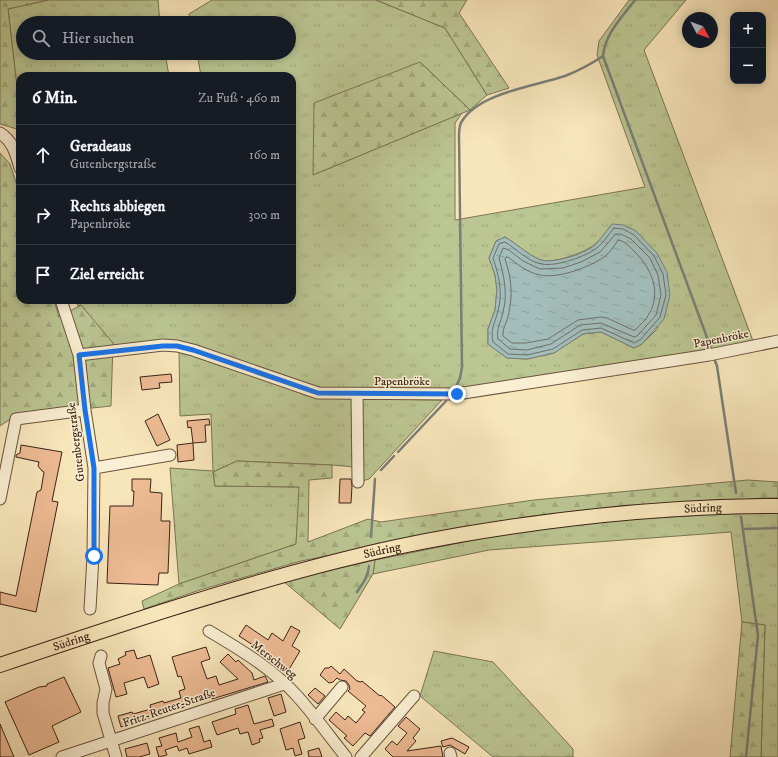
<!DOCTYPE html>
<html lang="de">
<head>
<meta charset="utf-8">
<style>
	:root { --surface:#171b24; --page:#20242c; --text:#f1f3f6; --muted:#9ea1a6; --line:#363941 }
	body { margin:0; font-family:"IM FELL DW Pica",serif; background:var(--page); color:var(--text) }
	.controls { position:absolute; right:12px; top:12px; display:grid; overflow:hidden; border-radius:8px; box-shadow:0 2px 10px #0003 }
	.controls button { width:36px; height:36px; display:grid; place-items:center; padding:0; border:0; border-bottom:1px solid var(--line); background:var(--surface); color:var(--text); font:20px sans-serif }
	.compass { position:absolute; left:682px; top:12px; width:36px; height:36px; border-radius:50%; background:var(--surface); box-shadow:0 2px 10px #0003; rotate:131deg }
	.stop { position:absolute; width:12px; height:12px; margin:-9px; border:3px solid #1a73e8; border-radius:50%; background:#fff }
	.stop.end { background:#1a73e8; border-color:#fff; box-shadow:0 1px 4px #0008 }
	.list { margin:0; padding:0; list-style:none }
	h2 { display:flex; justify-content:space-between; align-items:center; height:52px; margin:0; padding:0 16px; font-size:17px }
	h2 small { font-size:13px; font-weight:400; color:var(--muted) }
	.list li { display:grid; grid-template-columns:26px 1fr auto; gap:12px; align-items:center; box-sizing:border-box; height:60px; padding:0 16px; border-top:1px solid var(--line) }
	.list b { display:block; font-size:15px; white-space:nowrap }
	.list p { margin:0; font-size:13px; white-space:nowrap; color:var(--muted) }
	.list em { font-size:13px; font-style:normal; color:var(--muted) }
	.icon { flex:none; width:22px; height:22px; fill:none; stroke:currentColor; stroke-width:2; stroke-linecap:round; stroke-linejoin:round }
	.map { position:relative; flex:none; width:778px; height:757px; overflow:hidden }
	.search { position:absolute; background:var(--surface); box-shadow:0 2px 10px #0003; left:16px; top:16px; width:280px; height:44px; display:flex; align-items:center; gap:10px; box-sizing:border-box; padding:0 14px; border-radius:22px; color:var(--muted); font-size:15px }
	.panel { position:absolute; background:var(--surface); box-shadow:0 2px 10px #0003; left:16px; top:72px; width:280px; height:232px; border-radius:12px }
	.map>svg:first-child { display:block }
</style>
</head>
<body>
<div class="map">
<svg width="778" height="757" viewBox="0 0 778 757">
	<defs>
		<pattern id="grass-tufts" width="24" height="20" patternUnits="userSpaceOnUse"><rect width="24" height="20" fill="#bbc692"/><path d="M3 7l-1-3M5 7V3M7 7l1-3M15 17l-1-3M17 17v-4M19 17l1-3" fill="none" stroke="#a2aa7d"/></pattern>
		<pattern id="forest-firs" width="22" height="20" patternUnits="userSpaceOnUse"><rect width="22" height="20" fill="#bbc692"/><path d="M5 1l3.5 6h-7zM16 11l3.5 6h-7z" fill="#a2aa7d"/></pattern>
		<pattern id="water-ripples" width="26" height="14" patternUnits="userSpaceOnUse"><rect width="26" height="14" fill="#a2bdba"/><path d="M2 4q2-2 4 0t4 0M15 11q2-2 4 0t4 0" fill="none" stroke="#8ca29f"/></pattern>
	</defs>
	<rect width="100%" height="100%" fill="#f8e6bb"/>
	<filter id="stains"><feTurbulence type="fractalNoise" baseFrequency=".005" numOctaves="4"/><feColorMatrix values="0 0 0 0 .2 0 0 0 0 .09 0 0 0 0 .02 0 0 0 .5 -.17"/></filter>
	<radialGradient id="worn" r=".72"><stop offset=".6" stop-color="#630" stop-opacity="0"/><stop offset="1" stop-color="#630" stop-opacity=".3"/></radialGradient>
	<!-- grass -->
	<path fill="url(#grass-tufts)" stroke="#7b7454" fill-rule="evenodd" d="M48 0H158L160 23H23V53H165L169 76H20V113L8 9Z
		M212 0H376L445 28 487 95 470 110 420 62 313 175 462 113 455 123V220L645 187 597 55 599 41 629 0H686L644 50 753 341 706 351 460 389H318L194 345 112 347 81 305 78 306 76 300H292V76H201L197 53H289V23H191L189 14ZM612 224 658 328 642 344 634 348 601 332 583 334 554 353 527 359 507 358 488 344V329L495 310 497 290 495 275 489 258 496 241 505 237C517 244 528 255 541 260 554 264 583 253 594 245 601 240 607 230 612 224Z
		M179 349 353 398 355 467 332 465 237 461 213 472 215 486 300 487 296 544 179 584 170 468 213 471 211 414 180 416Z
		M360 399 442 400 369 479 362 481Z
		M750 512 778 513V757H761L765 625 742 622 731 532 489 550 373 574 375 560 489 537 589 522Z
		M434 651 493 662 573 749V757H493L420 696Z"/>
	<!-- forest -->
	<path fill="url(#forest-firs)" stroke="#7b7454" d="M0 0H48L8 9 20 113V130L0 124Z
		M376 0H467L459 13 509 88 487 95 445 28Z
		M420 62 470 110 313 175 314 103Z
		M0 153 10 164 20 195V300H54L59 317 81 305 113 343 111 406 15 416 0 426Z
		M237 461 332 465V478L309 480 308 542 368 519 381 522 534 500 748 480 778 482V498H763L533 516 301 561 200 590 144 609 142 601 179 584 296 544 299 487 215 486 213 472Z
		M375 560 373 574 340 629 283 581Z
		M742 622 765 625 761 757H730Z"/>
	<!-- water -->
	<path fill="url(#water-ripples)" stroke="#797f78" d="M612 224 624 225 636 231 657 253 667 272 670 295 664 319 642 344 634 348 601 332 583 334 554 353 527 359 507 358 488 344V329L495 310 497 290 495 275 489 258 496 241 505 237C517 244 528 255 541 260 554 264 588 253 597 243 602 237 607 230 612 224Z"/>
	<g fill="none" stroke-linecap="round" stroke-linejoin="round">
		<!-- shore -->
		<path stroke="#6e7068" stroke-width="1" d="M614 228 623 229 634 235 654 256 663 274 666 295 660 317 640 340 634 343 601 328 582 330 553 349 527 355 508 354 493 342C490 329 495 323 498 311 503 292 499 276 493 258L499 244 505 242C517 249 528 262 542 264 556 267 588 256 598 247 604 242 609 234 614 228Z
			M616 234H621L631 239 650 258 658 275 661 295 656 315 637 336 634 337 601 323 580 325 551 344 527 350 510 349 498 339C496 329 501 322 503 312 508 293 504 277 499 258L503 248 509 250 523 261 540 269 563 268 581 262 600 252Z
			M618 240C625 241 630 247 635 252 651 268 662 292 649 314 646 320 640 325 635 330H633L607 318 601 317 578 320 548 339 526 343H512L503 336C502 328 508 321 509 312 513 293 511 277 505 259L506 257H508C517 264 528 273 540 275 558 279 590 267 604 257 610 253 614 246 618 240Z"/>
		<!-- stream -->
		<path stroke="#797f78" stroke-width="2.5" d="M635 0C622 17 605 34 603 56L712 351
			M714 358 717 366 736 493
			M455 389 460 378 462 367 459 136C459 132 459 125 462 121 479 93 535 86 565 76 578 71 591 64 603 56
			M398 452 446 401
			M381 470 394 456
			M741 517 758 635 746 757
			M743 529 778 528
			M371 537 375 479
			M357 592C363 583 368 577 369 566"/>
	</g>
	<!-- building -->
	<path fill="#eebb94" stroke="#3b2316" d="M171 374 172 382 159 383 160 388 142 390 140 377Z
		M158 414 170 440 157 446 145 421Z
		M209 419 210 425H205L206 442 193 443 194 460 178 462 177 445 193 443 191 427 188 428 187 421Z
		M21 445 62 452 52 501 58 502 36 612 0 604V592L16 596 36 497 37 492 41 490 44 472 42 471 38 466 39 462 16 457V455L20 453Z
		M132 479H151L150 492 162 493 161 521H170L168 573H159L158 585 107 583 110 506H133L134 491H132Z
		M340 479H351L352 486 351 503H339Z
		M246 625 268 640 272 633 283 641 291 626 300 631 292 646 300 651 288 671 275 662 276 660 239 636Z
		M206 647 210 659 201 662 207 679 216 676 219 685 238 679 220 662 228 654 236 662 238 660 252 673 254 680 265 676 268 682 212 699 210 695 192 701V702L184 705V707L121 727 118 716 132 712 133 714 151 709 150 705 163 701 164 703 181 698 179 691 185 689 181 676 178 677 172 657Z
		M134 650 137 659 150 655 159 684 148 688 144 677 124 683 127 694 116 697 108 668 120 664 118 659 126 655 125 652Z
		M331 666 340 674 344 669 357 681 361 682 362 681 380 696 381 695 395 707 370 736 365 733 353 746 344 738 347 736 329 720 336 712 345 720 348 716 356 723 365 712 362 710 366 706 348 691 350 689 349 685 346 681 340 680 337 678 333 682 329 683 320 675 325 668H329Z
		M64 677 81 712 52 726 59 742 29 755 5 702 39 687 47 686V684Z
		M315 688 325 696 318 704 308 695Z
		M281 694 286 712 274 716 268 698Z
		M248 705 254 724 272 719 274 726 260 730 263 738 259 739 260 742 252 745 248 732 240 734 238 728 217 735 212 722 236 714 235 709Z
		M406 717 420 729 413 738 416 741 407 751 441 746 443 757H393L385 749 392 741 397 745 407 733 398 726Z
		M300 722 305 738 298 740 302 754 295 756 293 748 286 750 280 729Z
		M0 724 14 757H0Z
		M199 726 204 742 210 740 212 747 189 754 187 748 179 751 177 746 165 750 167 755 159 757 156 747 162 746 159 738 176 733 178 742 192 737 189 729Z
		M452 738 469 747 465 754 450 745 443 747 441 741Z
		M147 743 150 754 139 757H127L125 749Z
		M319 748 322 757H309L308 751Z"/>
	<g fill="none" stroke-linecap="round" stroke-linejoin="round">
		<defs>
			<path id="minor" d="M0 133C13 141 16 154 20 168
				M61 300 79 355 85 410 94 468 93 556 90 609
				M79 355 163 345 177 346 193 350 318 393 457 394 709 355 778 341
				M357 394 358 482
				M94 468 170 455
				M0 499 16 419 85 410
				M209 631C241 650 273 669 298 697 315 716 330 737 346 757
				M101 656 99 663 106 689 103 703V713L116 757
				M315 719 342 687
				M450 753 451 757
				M62 757 284 684
				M361 757 414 696"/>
			<g id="major">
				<path id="s1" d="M0 665C113 627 226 589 341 560 380 550 419 542 459 535 564 517 671 506 778 506"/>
			</g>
		</defs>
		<!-- minor casing -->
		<use href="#minor" stroke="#6a543f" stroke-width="13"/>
		<!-- major casing -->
		<use href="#major" stroke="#3b2316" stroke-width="16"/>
		<!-- minor -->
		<use href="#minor" stroke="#faefd3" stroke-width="11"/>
		<!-- major -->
		<use href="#major" stroke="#f8e6bb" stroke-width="14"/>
	</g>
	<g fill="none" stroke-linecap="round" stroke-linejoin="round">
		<!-- route -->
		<path stroke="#1a73e8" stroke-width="5" d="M94 556V468L85 410 79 355 163 346H177L193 350 318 393 457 394"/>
	</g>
	<g text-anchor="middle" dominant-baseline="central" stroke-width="3" stroke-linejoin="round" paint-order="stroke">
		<!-- street labels -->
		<g font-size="12" fill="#3b2316" stroke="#faefd3">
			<text transform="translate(721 339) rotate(-11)">Papenbröke</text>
			<text x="402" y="381">Papenbröke</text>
			<text transform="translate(76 442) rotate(-97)">Gutenbergstraße</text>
			<text stroke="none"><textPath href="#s1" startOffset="723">Südring</textPath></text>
			<text stroke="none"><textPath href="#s1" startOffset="399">Südring</textPath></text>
			<text stroke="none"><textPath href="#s1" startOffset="75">Südring</textPath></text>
			<text transform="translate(274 660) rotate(38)">Merschweg</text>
			<text transform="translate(169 708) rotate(-19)">Fritz-Reuter-Straße</text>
		</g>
	</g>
	<rect width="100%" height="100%" filter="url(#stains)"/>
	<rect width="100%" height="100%" fill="url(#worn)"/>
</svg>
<div class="controls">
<button>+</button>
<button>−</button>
</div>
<svg class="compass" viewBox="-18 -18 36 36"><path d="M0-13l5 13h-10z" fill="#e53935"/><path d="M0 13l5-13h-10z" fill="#9ea1a6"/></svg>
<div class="stop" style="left:94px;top:556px"></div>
<div class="stop end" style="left:457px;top:394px"></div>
<div class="search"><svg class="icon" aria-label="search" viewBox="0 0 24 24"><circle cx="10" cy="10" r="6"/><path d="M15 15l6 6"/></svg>Hier suchen</div>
<section class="panel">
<h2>6 Min.<small>Zu Fuß · 460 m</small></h2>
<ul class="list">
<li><svg class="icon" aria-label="ahead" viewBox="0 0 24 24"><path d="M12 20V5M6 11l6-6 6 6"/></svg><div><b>Geradeaus</b><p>Gutenbergstraße</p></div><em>160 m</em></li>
<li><svg class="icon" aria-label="right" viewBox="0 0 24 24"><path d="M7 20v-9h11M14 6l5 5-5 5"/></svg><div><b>Rechts abbiegen</b><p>Papenbröke</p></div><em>300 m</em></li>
<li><svg class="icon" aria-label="arrive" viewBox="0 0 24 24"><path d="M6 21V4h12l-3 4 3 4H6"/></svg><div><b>Ziel erreicht</b></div></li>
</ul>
</section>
</div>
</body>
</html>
